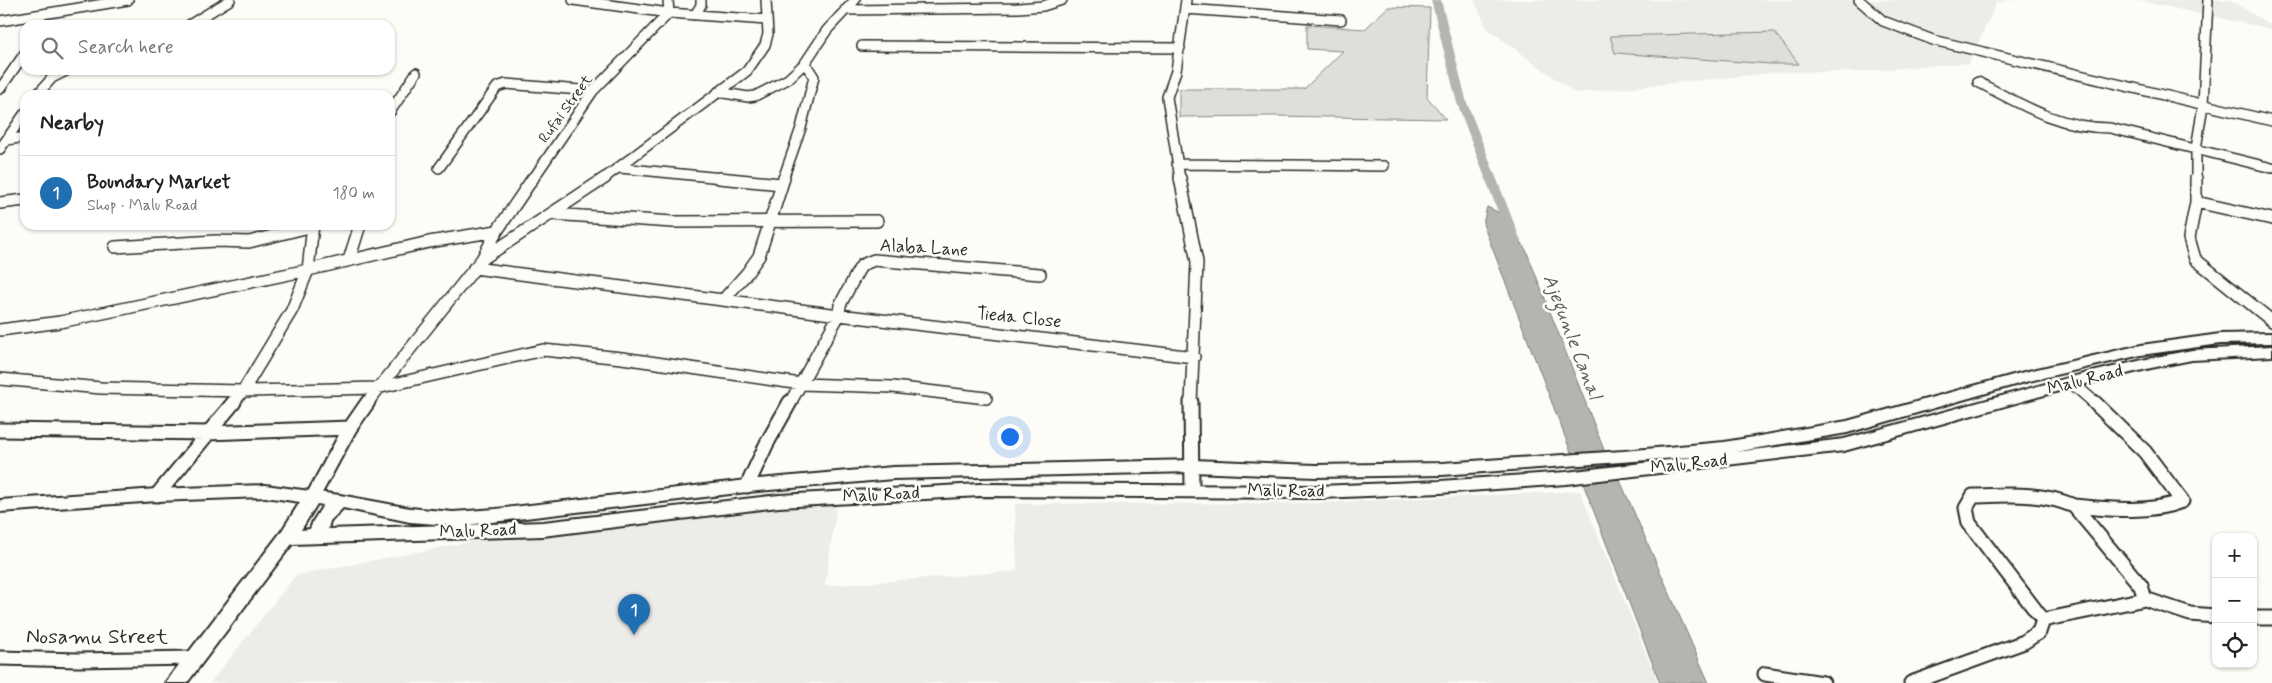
<!DOCTYPE html>
<html lang="en">
<head>
<meta charset="utf-8">
<style>
	:root { --surface:#fff; --page:#f6f6f6; --text:#222; --muted:#767676; --line:#e0e0e0; --accent:#1f6fb2 }
	body { margin:0; font-family:Mynerve,sans-serif; background:var(--page); color:var(--text) }
	.controls { position:absolute; right:15px; bottom:15px; display:grid; overflow:hidden; border-radius:10px; box-shadow:0 1px 4px #0004 }
	.controls button { width:45px; height:45px; display:grid; place-items:center; padding:0; border:0; border-bottom:1px solid var(--line); background:var(--surface); color:var(--text); font:25px sans-serif }
	.you { position:absolute; left:1009px; top:436px; width:18px; height:18px; margin:-12px; border:4px solid #fff; border-radius:50%; background:#1a73e8; box-shadow:0 0 0 8px #1a73e833 }
	.badge { display:grid; place-items:center; width:32px; height:32px; border-radius:50%; background:var(--accent); color:#fff; font-size:16px; font-weight:700 }
	.pin { position:absolute; translate:-50% -41px; filter:drop-shadow(0 1px 2px #0008) }
	.pin::after { content:''; position:absolute; top:26px; width:18px; height:15px; background:inherit; clip-path:polygon(0 0,100% 0,50% 100%) }
	.list { margin:0; padding:0; list-style:none }
	h2 { display:flex; justify-content:space-between; align-items:center; height:65px; margin:0; padding:0 20px; font-size:21px }
	h2 small { font-size:16px; font-weight:400; color:var(--muted) }
	.list li { display:grid; grid-template-columns:32px 1fr auto; gap:15px; align-items:center; box-sizing:border-box; height:75px; padding:0 20px; border-top:1px solid var(--line) }
	.list b { display:block; font-size:19px; white-space:nowrap }
	.list p { margin:0; font-size:16px; white-space:nowrap; color:var(--muted) }
	.list em { font-size:16px; font-style:normal; color:var(--muted) }
	.icon { flex:none; width:28px; height:28px; fill:none; stroke:currentColor; stroke-width:2; stroke-linecap:round; stroke-linejoin:round }
	.map { position:relative; flex:none; width:2272px; height:683px; overflow:hidden }
	.search { position:absolute; background:var(--surface); box-shadow:0 1px 4px #0004; left:20px; top:20px; width:375px; height:55px; display:flex; align-items:center; gap:12px; box-sizing:border-box; padding:0 18px; border-radius:15px; color:var(--muted); font-size:19px }
	.panel { position:absolute; background:var(--surface); box-shadow:0 1px 4px #0004; left:20px; top:90px; width:375px; height:140px; border-radius:15px }
	.map>svg:first-child { display:block }
</style>
</head>
<body>
<div class="map">
<svg width="2272" height="683" viewBox="0 0 2272 683">
	<rect width="100%" height="100%" fill="#fdfcf7"/>
	<filter id="ink" filterUnits="userSpaceOnUse"><feTurbulence type="fractalNoise" baseFrequency=".02" numOctaves="2"/><feDisplacementMap in="SourceGraphic" scale="10" xChannelSelector="R" yChannelSelector="G"/><feConvolveMatrix kernelMatrix="1 2 1 2 8 2 1 2 1" color-interpolation-filters="sRGB"/></filter>
	<g filter="url(#ink)">
		<!-- built -->
		<path fill="#edece8" d="M1474 0H2016L1996 3 1968 65 1961 63 1856 72H1782L1575 93 1487 28Z
			M2135 0H2230L2272 26V29Z
			M1580 491 1658 683H210L296 575 523 532 740 505 837 503 825 586 1017 571 1015 504 1322 503Z"/>
		<!-- green -->
		<path fill="#dfdeda" stroke="#858482" d="M1388 7 1430 8 1427 97 1446 119 1273 116 1179 117V89H1304L1343 51 1307 49V25L1365 29Z
			M1774 32 1799 64H1771L1615 53 1610 36Z"/>
		<!-- water -->
		<path fill="#b5b4b1" stroke="#7e7d7b" d="M1487 207 1500 213 1526 250 1604 450 1622 485 1709 683H1660L1483 224Z"/>
		<g fill="none" stroke-linecap="round" stroke-linejoin="round">
			<!-- canal -->
			<path fill="#b5b4b1" fill-rule="evenodd" d="M1431 0H1441L1467 103 1521 241 1519 244H1511L1509 241 1457 103Z"/>
			<defs>
				<path id="street-far2" d="M573 0 669 13 767 20
					M1859 0 1883 21 1933 40 2272 121
					M1185 9 1341 20
					M845 10 1019 8 1043 6 1062 0
					M695 15 701 5V0
					M0 21 128 0
					M189 25 230 0
					M862 46 1180 48
					M1978 82C2022 105 2059 128 2110 128L2272 168
					M0 89 25 53
					M718 92 748 97 755 96 788 79 805 63 827 30 855 0
					M37 95 52 78 68 70
					M390 112 416 73
					M7 140 25 137
					M0 149 25 113
					M1177 164 1384 166
					M439 168 497 87 506 84 593 91
					M620 168 732 179
					M533 179 593 91 669 13 668 0
					M603 179 747 71 765 45 768 34 766 0
					M783 179 801 128 814 77 805 63
					M1180 179 1167 97 1176 71 1186 0
					M2196 179V149L2203 105 2208 0"/>
				<path id="street-far1" d="M719 178 781 184
					M1180 178 1197 262 1191 403
					M2196 178V202L2189 238 2195 259 2272 321
					M2196 202 2272 219
					M0 203 25 200
					M551 214 673 222 877 221
					M115 247 216 241 249 242 313 226
					M484 258 605 178
					M349 260 360 225
					M474 268 839 315 1194 357
					M724 299 747 273 759 256 784 178
					M0 330 60 322 308 270 429 242 497 231
					M0 379 101 388 243 391 377 388 543 350 622 358 801 384 893 387 986 398
					M2071 382 2095 403
					M233 403 243 391 292 310 308 270 313 225
					M367 403 482 259 497 231 533 178
					M790 403 839 315 840 305 858 271 862 265 874 260 1040 274"/>
				<path id="street" d="M1191 402 1192 490
					M0 430 207 433 350 428
					M747 486 767 443 790 402
					M157 495 234 402
					M312 498 350 428 368 402
					M2145 599 2190 614 2216 616
					M2253 618H2272
					M2043 620 1969 523 1966 508 1973 496C2008 495 2042 492 2074 506
					M0 658 78 660 193 658
					M1765 674 1823 683
					M1911 683 2024 642 2039 632 2043 620 2145 599 2141 586 2074 506C2108 509 2149 514 2182 501L2145 452 2094 402"/>
				<path id="secondary" d="M2272 333V343L2220 344 2141 355 2025 382 1847 433 1735 452 1844 439 2071 377 2151 358 2192 350 2272 346V356L2192 360 2151 368 2073 387 1844 451 1566 484 1440 493 1319 498 980 496 779 507 543 536 292 544 187 683H165L281 532 300 502 265 497 157 501 0 512V500L157 489 265 485 340 495 410 508 453 512 496 509 747 480 893 467 1193 460 1316 465 1442 463 1623 451 1724 442 1847 421 2024 372 2141 345 2220 334ZM1703 456 1566 472 1440 481 1319 486 980 484 779 495 543 522 466 525 747 492 893 479 1193 472 1316 477 1442 475ZM317 504 323 505 313 521 310 529 301 530ZM343 508 410 522 449 525 328 529 330 521Z"/>
			</defs>
			<!-- street-far2 casing -->
			<use href="#street-far2" stroke="#2b2b2b" stroke-width="12"/>
			<!-- street-far1 casing -->
			<use href="#street-far1" stroke="#2b2b2b" stroke-width="14"/>
			<!-- street casing -->
			<use href="#street" stroke="#2b2b2b" stroke-width="17"/>
			<!-- secondary casing -->
			<use href="#secondary" stroke="#2b2b2b" stroke-width="4"/>
			<!-- street-far2 -->
			<use href="#street-far2" stroke="#fdfcf7" stroke-width="9"/>
			<!-- street-far1 -->
			<use href="#street-far1" stroke="#fdfcf7" stroke-width="11"/>
			<!-- street -->
			<use href="#street" stroke="#fdfcf7" stroke-width="13"/>
			<!-- secondary -->
			<use href="#secondary" fill="#fdfcf7" fill-rule="evenodd"/>
		</g>
	</g>
	<g text-anchor="middle" dominant-baseline="central" stroke-width="5" stroke-linejoin="round" paint-order="stroke">
		<!-- far-street labels -->
		<g font-size="15" fill="#2b2b2b" stroke="#fdfcf7">
			<text transform="translate(566 109) rotate(-54)">Rufai Street</text>
		</g>
		<!-- street labels -->
		<g font-size="18" fill="#2b2b2b" stroke="#fdfcf7">
			<text transform="translate(924 248) rotate(3)">Alaba Lane</text>
			<text transform="translate(1019 318) rotate(6)">Tieda Close</text>
			<text transform="translate(2085 380) rotate(-14)">Malu Road</text>
			<text transform="translate(1689 464) rotate(-6)">Malu Road</text>
			<text transform="translate(1286 491) rotate(1)">Malu Road</text>
			<text transform="translate(881 495) rotate(-3)">Malu Road</text>
			<text transform="translate(478 531) rotate(-2)">Malu Road</text>
		</g>
		<!-- water labels -->
		<g font-size="19" font-style="italic" fill="#5b5b5a" stroke="#fdfcf7">
			<text transform="translate(1572 337) rotate(69)">Ajegunle Canal</text>
		</g>
		<!-- near-street labels -->
		<g font-size="21" fill="#2b2b2b" stroke="#fdfcf7">
			<text x="97" y="637">Nosamu Street</text>
		</g>
	</g>
</svg>
<div class="controls">
<button>+</button>
<button>−</button>
<button><svg class="icon" aria-label="locate" viewBox="0 0 24 24"><circle cx="12" cy="12" r="6"/><path d="M12 2v4M12 18v4M2 12h4M18 12h4"/></svg></button>
</div>
<div class="you"></div>
<div class="pin badge" style="left:634px;top:635px">1</div>
<div class="search"><svg class="icon" aria-label="search" viewBox="0 0 24 24"><circle cx="10" cy="10" r="6"/><path d="M15 15l6 6"/></svg>Search here</div>
<section class="panel">
<h2>Nearby<small></small></h2>
<ul class="list">
<li><span class="badge">1</span><div><b>Boundary Market</b><p>Shop · Malu Road</p></div><em>180 m</em></li>
</ul>
</section>
</div>
</body>
</html>
